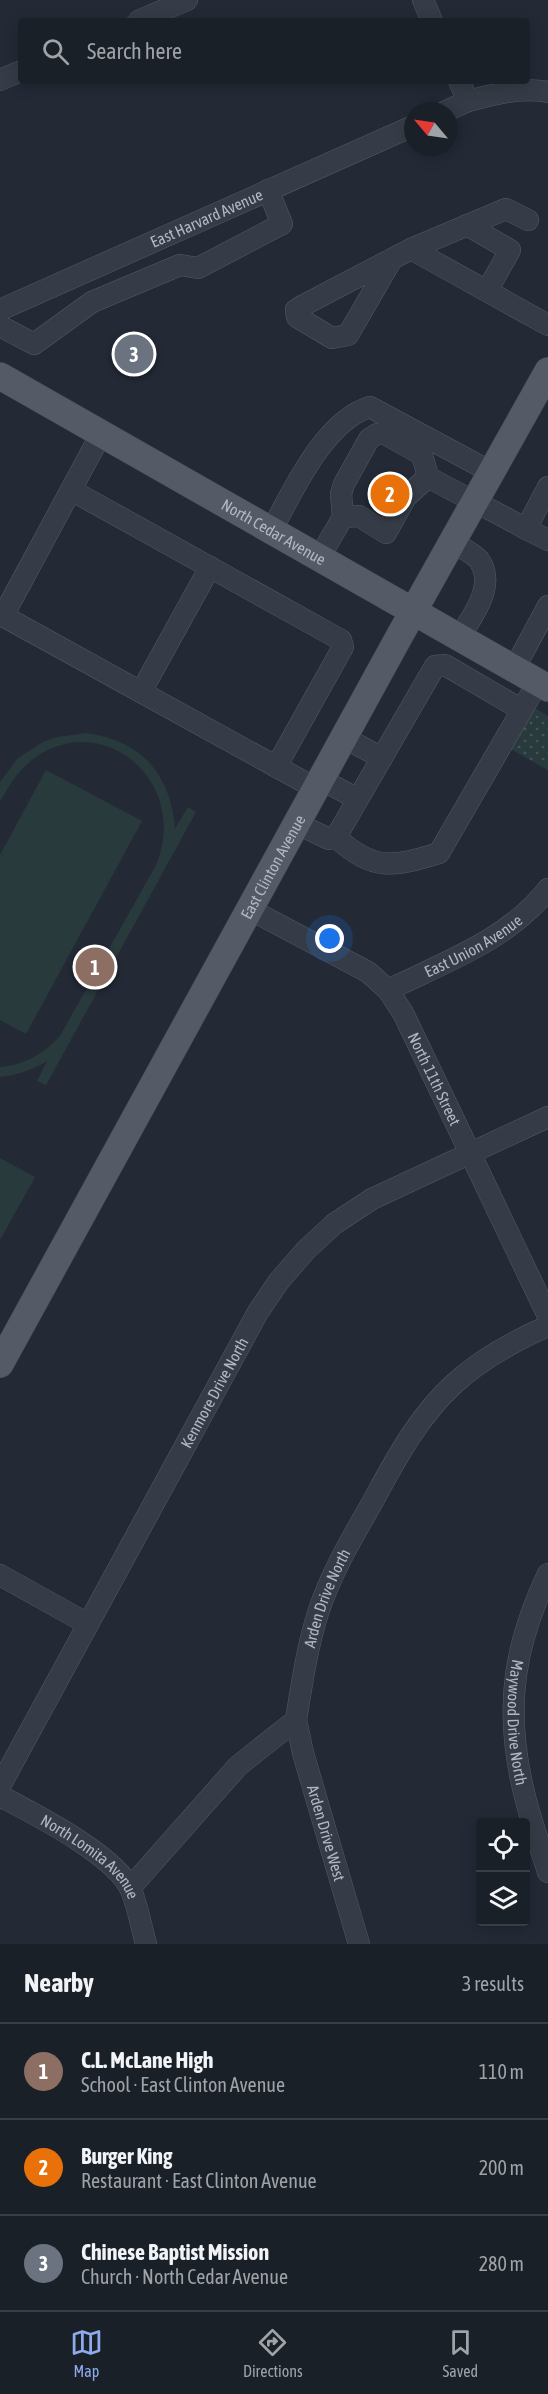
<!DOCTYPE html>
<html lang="en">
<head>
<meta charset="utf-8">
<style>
	:root { --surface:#1a2028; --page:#272d34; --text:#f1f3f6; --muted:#9fa3a8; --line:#383e45; --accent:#8dabec }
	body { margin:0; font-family:"Asap Condensed",sans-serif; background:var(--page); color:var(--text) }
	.controls { position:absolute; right:18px; bottom:18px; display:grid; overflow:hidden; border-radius:6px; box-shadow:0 3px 15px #0003 }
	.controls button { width:54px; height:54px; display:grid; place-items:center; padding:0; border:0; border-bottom:2px solid var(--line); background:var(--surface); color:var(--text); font:30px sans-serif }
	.compass { position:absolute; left:404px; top:102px; width:54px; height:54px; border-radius:50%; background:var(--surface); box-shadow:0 3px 15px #0003; rotate:299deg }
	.you { position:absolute; left:330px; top:939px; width:21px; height:21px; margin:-15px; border:4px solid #fff; border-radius:50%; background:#1a73e8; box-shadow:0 0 0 9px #1a73e833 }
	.badge { display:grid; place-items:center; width:39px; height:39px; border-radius:50%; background:var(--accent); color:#fff; font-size:20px; font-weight:700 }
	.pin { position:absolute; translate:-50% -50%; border:3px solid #fff; box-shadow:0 2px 6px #0006 }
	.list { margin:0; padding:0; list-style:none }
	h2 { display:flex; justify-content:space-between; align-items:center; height:78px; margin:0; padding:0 24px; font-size:26px }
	h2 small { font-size:20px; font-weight:400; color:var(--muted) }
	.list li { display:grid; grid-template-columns:39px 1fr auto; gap:18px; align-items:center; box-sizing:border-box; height:96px; padding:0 24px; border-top:2px solid var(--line) }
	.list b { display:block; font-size:22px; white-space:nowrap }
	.list p { margin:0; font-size:20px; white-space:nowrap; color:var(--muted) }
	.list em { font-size:20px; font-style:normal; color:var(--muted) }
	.icon { flex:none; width:33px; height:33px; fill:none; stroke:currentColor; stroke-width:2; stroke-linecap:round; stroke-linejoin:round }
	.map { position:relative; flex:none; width:548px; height:1944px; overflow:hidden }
	.search { position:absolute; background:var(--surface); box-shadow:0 3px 15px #0003; left:18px; right:18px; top:18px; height:66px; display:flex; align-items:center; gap:15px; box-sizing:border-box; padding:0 21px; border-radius:6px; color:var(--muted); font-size:22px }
	.sheet { height:366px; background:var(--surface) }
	nav { display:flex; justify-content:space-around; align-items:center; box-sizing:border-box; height:84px; border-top:2px solid var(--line); background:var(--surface); font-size:16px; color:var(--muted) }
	nav a { display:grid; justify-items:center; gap:3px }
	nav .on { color:var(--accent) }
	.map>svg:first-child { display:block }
</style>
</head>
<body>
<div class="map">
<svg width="548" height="1944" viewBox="0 0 548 1944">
	<defs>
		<pattern id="grass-dots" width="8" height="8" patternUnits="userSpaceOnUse" patternTransform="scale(1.5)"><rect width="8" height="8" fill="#293a3c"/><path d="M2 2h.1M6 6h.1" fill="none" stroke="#465457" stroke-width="1.8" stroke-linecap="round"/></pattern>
	</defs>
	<rect width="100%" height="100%" fill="#232a36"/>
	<!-- grass -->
	<path fill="url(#grass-dots)" d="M531 706 548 716V770L509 748Z"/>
	<!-- park -->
	<path fill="#293a3c" d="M86 733C141 740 171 774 175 829L188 807 196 812 46 1085 37 1081 47 1061C32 1070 17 1075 0 1077V1067C25 1065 43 1054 60 1036L155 867C194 780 96 702 26 765 15 775 7 789 0 802V782L18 758 43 742 57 737Z
		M46 770 142 821 26 1034 0 1020V855Z
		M0 1158 35 1177 0 1240Z"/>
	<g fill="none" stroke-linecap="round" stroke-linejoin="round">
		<defs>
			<g id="minor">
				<path d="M423 0 432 21"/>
				<path d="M138 21 187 0"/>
				<path d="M0 80 21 71"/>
				<path d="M459 81 468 101C495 94 521 87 548 92"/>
				<path d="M446 111 468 101"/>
				<path d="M467 225 510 250 487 291"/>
				<path d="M411 249 506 209 528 220"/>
				<path d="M392 259 348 335 332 338 297 317 296 310 302 306 411 249 548 325"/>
				<path id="s1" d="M0 310 413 126"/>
				<path d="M0 326 34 344 92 302 180 265 198 268 282 224 268 190"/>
				<path d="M101 434 3 616 315 788"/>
				<path d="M71 490 341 640 343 647 276 767"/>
				<path d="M343 517 341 494 344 484 369 439 377 434 383 433 419 453 423 458 428 477"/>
				<path d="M526 529 548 540"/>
				<path d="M271 531C293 491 324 421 370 407L491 472"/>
				<path d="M452 541C460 547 473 553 479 560 497 586 472 616 459 638"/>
				<path d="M319 558 343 517 359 516 386 533 406 497 428 477C460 495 493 510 526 529L548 487"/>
				<path d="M514 669 548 606"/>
				<path d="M141 692 210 567"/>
				<path d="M343 737 382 758"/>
				<path d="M320 779 358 799"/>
				<path d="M296 823 329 839 336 837 435 666 445 665 522 710 538 682"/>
				<path d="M336 837C373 872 394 867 439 853L522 710"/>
				<path id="s2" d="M249 909 368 972 388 990 403 1013 548 1316"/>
				<path id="s3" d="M388 990C445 962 508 940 548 889"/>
				<path id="s4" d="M548 1574C515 1644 505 1703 521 1779 527 1811 539 1842 548 1872"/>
				<path d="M0 1575 88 1624"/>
				<path id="s5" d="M296 1720 303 1753 359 1944"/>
				<path id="s6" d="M0 1786 258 1312 279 1281 306 1250 334 1224 372 1199 548 1117"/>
				<path id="s7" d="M0 1796C34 1814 116 1855 131 1890 138 1907 141 1926 146 1944"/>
				<path id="s8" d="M130 1888 238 1766 296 1720C302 1683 307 1648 318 1613 330 1576 349 1543 368 1510 393 1465 416 1418 455 1383 482 1358 514 1341 548 1326"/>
			</g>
			<g id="major">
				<path id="s9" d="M0 376 548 688"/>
				<path id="s10" d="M0 1364 400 635 548 371"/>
			</g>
		</defs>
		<!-- minor casing -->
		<use href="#minor" stroke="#545a65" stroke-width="22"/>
		<!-- major casing -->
		<use href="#major" stroke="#404550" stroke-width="28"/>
		<!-- minor -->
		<use href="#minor" stroke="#363c47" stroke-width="21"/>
		<!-- major -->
		<use href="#major" stroke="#545b67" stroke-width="27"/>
	</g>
	<g text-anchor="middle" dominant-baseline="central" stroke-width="4.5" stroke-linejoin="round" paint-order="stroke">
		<!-- street labels -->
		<g font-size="16" fill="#b1b7c3" stroke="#1c212c">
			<text stroke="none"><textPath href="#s1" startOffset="226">East Harvard Avenue</textPath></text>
			<text stroke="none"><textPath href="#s9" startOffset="315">North Cedar Avenue</textPath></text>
			<text stroke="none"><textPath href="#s10" startOffset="567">East Clinton Avenue</textPath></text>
			<text stroke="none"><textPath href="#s3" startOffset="96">East Union Avenue</textPath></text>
			<text stroke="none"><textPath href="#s2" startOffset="262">North 11th Street</textPath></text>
			<text stroke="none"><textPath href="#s6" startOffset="448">Kenmore Drive North</textPath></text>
			<text stroke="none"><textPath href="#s8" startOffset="363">Arden Drive North</textPath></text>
			<text stroke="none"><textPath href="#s4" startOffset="154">Maywood Drive North</textPath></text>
			<text stroke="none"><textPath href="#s5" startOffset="117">Arden Drive West</textPath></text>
			<text stroke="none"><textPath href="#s7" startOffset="110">North Lomita Avenue</textPath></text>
		</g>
	</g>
</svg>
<div class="controls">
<button><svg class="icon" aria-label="locate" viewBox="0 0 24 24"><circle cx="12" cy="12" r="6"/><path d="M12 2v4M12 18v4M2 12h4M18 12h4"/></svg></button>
<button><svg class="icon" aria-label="layers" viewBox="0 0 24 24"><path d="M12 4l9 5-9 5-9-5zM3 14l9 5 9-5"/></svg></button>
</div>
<svg class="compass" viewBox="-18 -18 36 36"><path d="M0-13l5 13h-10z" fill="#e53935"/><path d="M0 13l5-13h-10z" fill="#9fa3a8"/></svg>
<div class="you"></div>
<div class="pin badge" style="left:95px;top:967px;background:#8d6e63">1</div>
<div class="pin badge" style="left:390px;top:494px;background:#e8710a">2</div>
<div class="pin badge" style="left:134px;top:354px;background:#6b7280">3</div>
<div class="search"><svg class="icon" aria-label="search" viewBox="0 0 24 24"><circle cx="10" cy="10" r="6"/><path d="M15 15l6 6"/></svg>Search here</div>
</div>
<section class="sheet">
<h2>Nearby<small>3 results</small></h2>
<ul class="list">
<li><span class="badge" style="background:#8d6e63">1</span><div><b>C.L. McLane High</b><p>School · East Clinton Avenue</p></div><em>110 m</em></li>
<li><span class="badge" style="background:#e8710a">2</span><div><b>Burger King</b><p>Restaurant · East Clinton Avenue</p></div><em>200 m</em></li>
<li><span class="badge" style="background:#6b7280">3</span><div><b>Chinese Baptist Mission</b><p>Church · North Cedar Avenue</p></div><em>280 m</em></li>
</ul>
</section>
<nav>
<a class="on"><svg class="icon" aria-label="map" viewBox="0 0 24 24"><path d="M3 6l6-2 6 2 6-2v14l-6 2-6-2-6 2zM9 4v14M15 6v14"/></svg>Map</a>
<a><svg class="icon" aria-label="directions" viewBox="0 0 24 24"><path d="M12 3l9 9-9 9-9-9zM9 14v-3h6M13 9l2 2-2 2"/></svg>Directions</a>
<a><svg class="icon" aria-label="saved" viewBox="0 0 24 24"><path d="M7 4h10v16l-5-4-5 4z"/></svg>Saved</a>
</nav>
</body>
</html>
